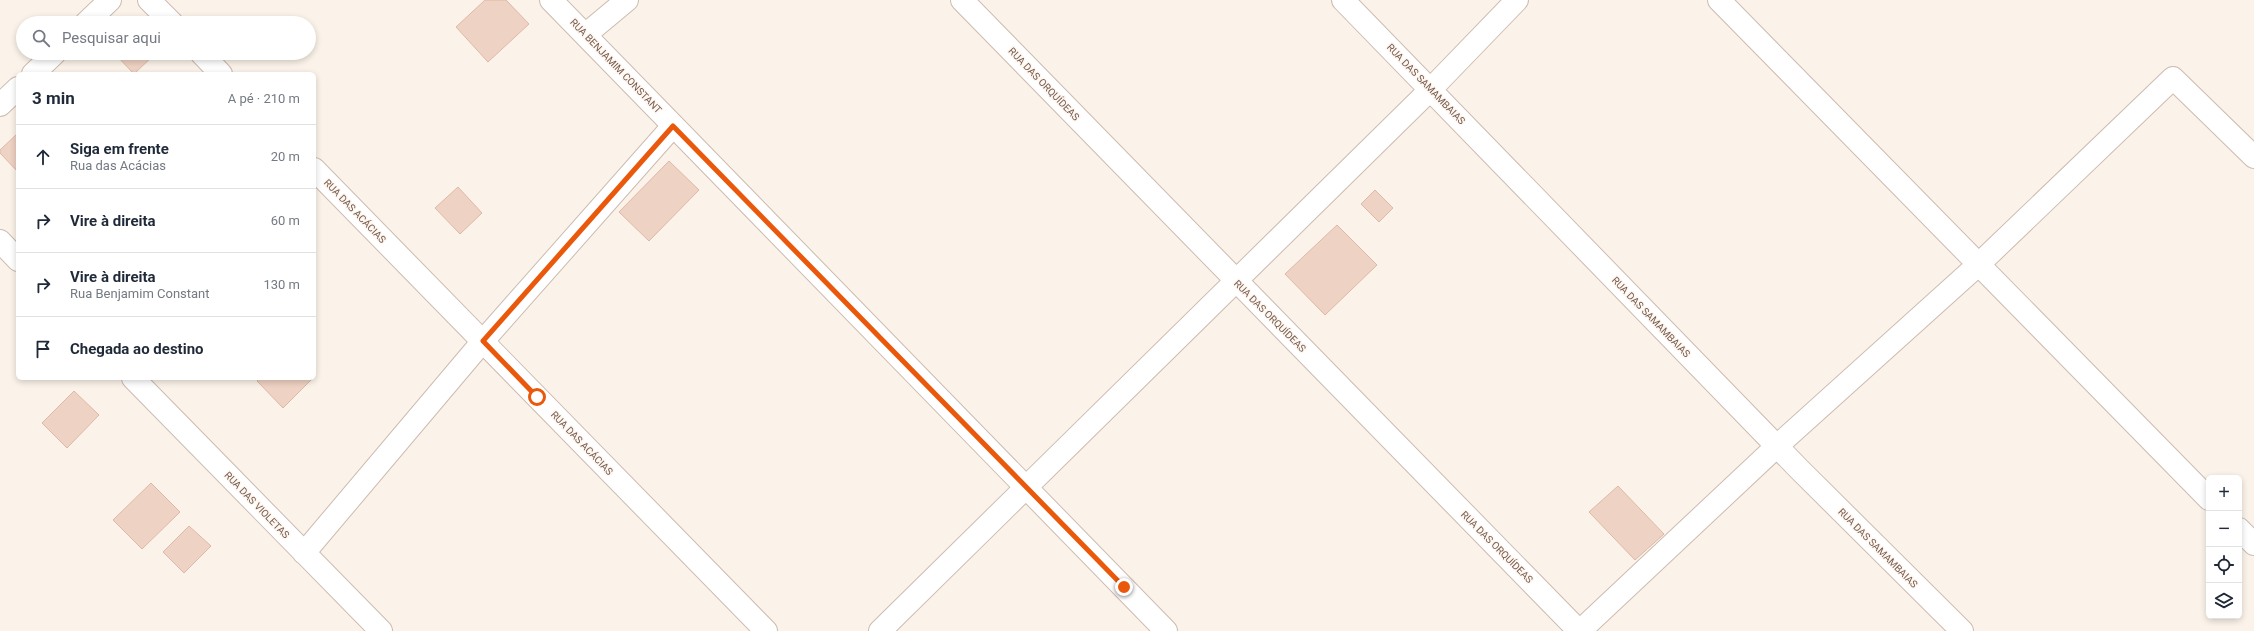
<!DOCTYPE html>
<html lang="pt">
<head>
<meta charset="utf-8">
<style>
	:root { --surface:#fff; --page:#f6f6f7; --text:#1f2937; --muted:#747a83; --line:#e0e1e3 }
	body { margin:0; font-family:Roboto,sans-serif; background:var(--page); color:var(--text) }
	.controls { position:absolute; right:12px; bottom:12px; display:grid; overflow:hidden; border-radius:6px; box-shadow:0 2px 6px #0003 }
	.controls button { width:36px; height:36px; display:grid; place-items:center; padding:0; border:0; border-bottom:1px solid var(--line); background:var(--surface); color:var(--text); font:20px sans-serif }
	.stop { position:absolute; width:12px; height:12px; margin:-9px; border:3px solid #ea580c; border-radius:50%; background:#fff }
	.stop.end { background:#ea580c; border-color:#fff; box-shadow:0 1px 4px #0008 }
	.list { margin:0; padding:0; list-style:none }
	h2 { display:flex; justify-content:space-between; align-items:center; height:52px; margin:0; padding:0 16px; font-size:17px }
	h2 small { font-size:13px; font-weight:400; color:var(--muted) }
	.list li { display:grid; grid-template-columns:26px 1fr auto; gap:12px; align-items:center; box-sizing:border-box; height:64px; padding:0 16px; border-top:1px solid var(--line) }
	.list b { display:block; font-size:15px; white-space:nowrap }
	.list p { margin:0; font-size:13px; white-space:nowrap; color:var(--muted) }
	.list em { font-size:13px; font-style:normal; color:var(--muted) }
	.icon { flex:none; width:22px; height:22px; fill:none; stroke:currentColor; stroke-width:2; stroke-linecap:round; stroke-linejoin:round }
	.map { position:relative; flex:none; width:2254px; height:631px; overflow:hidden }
	.search { position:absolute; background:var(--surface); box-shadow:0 2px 6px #0003; left:16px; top:16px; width:300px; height:44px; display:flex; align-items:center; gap:10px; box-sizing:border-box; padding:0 14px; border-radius:22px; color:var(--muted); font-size:15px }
	.panel { position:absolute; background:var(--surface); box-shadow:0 2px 6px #0003; left:16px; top:72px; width:300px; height:308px; border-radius:6px }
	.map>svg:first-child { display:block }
</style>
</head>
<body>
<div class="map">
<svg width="2254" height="631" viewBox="0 0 2254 631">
	<rect width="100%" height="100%" fill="#fbf3e9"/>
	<!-- building -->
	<path fill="#eed2c3" stroke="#dfb8a5" d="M485 0H506L529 24 488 62 456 27Z
		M118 53H156L134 74 116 55Z
		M18 133V172L0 153V150Z
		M669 161 699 190 649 241 619 212Z
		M458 187 482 213 460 234 435 208Z
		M1375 190 1393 208 1379 222 1361 204Z
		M1337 225 1377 265 1325 315 1285 274Z
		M260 378H313L283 408 257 381Z
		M74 391 99 415 67 448 42 423Z
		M151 483 180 512 142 549 113 520Z
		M1618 486 1664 534 1635 560 1589 512Z
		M189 526 211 546 184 573 163 552Z"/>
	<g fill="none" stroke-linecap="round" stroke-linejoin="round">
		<defs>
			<path id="minor" d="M149 0 172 23
				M551 0 1166 631
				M962 0 1579 631
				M1343 0 1800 470 1962 631
				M1719 0 2209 499
				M86 23 110 0
				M585 35 627 0
				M201 53 221 74
				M33 74 55 53
				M0 105 18 88
				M314 169 766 631
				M0 241 18 260
				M133 378 381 631
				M2239 529 2254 544
				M304 553 483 341 673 126
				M880 631 1431 89 1517 0
				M1580 631 1777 446 1979 264 2173 78 2254 157"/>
		</defs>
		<!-- minor casing -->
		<use href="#minor" stroke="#ccbbb0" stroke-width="24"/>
		<!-- minor -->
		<use href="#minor" stroke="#fff" stroke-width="22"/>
	</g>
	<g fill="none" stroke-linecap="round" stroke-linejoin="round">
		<!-- route -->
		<path stroke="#ea580c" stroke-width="5" d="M537 397 483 341 673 126 1124 587"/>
	</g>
	<g text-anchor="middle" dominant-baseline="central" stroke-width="3" stroke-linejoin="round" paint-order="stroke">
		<!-- street labels -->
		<g font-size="10" fill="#745a4f" stroke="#fef7f0">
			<text transform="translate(616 66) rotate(46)">RUA BENJAMIM CONSTANT</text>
			<text transform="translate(1044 84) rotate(46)">RUA DAS ORQUÍDEAS</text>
			<text transform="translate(1426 84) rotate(46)">RUA DAS SAMAMBAIAS</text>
			<text transform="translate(355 211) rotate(46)">RUA DAS ACÁCIAS</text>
			<text transform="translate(1270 316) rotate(45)">RUA DAS ORQUÍDEAS</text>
			<text transform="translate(1651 317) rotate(46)">RUA DAS SAMAMBAIAS</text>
			<text transform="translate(582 443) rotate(46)">RUA DAS ACÁCIAS</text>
			<text transform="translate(257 505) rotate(46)">RUA DAS VIOLETAS</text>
			<text transform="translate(1497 547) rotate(45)">RUA DAS ORQUÍDEAS</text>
			<text transform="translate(1878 548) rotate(45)">RUA DAS SAMAMBAIAS</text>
		</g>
	</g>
</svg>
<div class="controls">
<button>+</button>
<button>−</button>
<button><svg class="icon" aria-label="locate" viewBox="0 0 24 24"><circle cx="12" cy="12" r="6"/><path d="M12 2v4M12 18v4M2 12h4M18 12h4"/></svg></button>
<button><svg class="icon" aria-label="layers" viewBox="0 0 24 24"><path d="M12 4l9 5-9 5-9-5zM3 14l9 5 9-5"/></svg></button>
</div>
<div class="stop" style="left:537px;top:397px"></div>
<div class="stop end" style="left:1124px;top:587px"></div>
<div class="search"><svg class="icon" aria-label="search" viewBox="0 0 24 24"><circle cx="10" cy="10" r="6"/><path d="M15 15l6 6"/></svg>Pesquisar aqui</div>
<section class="panel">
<h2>3 min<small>A pé · 210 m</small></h2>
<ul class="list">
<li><svg class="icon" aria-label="ahead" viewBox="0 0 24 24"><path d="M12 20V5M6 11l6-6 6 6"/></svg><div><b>Siga em frente</b><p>Rua das Acácias</p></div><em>20 m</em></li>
<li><svg class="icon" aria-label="right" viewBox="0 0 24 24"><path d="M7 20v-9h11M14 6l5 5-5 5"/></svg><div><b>Vire à direita</b></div><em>60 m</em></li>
<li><svg class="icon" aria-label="right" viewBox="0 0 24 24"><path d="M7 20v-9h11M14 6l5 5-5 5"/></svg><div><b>Vire à direita</b><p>Rua Benjamim Constant</p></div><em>130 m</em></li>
<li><svg class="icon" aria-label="arrive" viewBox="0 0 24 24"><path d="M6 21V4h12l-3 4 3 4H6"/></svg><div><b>Chegada ao destino</b></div></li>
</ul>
</section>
</div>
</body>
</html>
